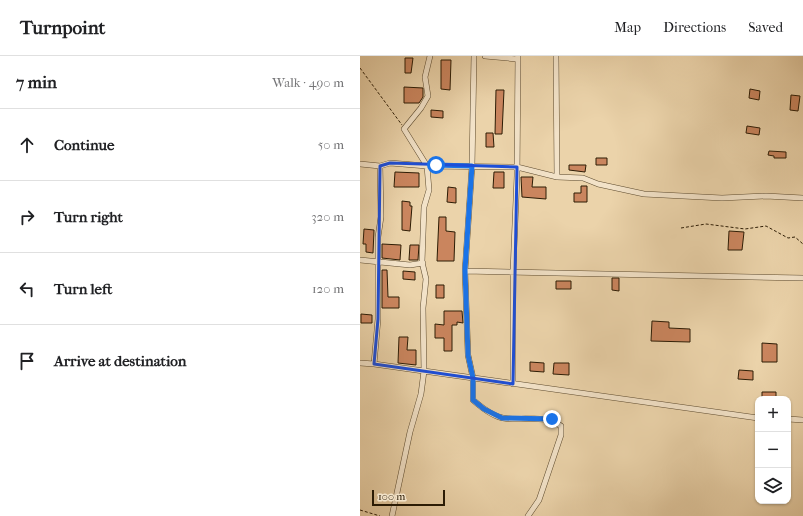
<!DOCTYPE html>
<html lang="en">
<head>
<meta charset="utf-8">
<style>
	:root { --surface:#fff; --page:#f2f2f2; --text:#202124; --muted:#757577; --line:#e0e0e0 }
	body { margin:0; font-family:"IM FELL French Canon",serif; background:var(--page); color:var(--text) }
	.controls { position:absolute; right:12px; bottom:12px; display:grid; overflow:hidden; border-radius:8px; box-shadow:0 1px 3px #0004 }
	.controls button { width:36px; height:36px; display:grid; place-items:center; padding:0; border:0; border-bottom:1px solid var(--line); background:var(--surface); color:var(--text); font:20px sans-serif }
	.scale { position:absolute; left:12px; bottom:10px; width:73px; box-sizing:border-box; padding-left:4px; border:2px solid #2c1c05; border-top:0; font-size:11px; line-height:14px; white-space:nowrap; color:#2c1c05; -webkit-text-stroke:3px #f2e2c8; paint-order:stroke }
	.stop { position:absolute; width:12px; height:12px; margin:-9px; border:3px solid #1a73e8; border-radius:50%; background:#fff }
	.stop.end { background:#1a73e8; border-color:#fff; box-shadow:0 1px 4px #0008 }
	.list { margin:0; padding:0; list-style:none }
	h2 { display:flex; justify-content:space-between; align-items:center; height:52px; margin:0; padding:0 16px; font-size:17px }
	h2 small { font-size:13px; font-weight:400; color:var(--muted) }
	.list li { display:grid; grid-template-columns:26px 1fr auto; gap:12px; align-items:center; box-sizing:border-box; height:72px; padding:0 16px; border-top:1px solid var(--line) }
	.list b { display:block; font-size:15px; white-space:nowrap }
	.list em { font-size:13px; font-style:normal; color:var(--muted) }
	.icon { flex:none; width:22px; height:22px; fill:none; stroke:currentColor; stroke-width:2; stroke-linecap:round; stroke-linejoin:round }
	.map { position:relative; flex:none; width:443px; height:460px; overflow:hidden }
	header { display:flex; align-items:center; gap:24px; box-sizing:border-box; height:56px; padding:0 20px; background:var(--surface); border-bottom:1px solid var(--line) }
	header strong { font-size:19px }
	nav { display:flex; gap:22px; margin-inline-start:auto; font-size:14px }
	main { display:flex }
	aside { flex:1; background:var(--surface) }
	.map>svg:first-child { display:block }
</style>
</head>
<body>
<header>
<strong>Turnpoint</strong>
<nav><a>Map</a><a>Directions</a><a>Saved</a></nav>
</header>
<main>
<aside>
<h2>7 min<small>Walk · 490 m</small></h2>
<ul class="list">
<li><svg class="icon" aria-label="ahead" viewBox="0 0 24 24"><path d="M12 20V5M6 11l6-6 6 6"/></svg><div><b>Continue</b></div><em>50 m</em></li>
<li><svg class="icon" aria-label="right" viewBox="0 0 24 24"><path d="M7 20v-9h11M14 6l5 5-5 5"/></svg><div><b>Turn right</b></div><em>320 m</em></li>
<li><svg class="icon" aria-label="left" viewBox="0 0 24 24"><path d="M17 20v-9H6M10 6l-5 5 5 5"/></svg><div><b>Turn left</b></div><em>120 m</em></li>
<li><svg class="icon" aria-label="arrive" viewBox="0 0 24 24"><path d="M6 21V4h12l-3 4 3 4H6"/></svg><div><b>Arrive at destination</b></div></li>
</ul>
</aside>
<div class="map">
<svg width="443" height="460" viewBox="0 0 443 460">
	<rect width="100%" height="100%" fill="#ebd3aa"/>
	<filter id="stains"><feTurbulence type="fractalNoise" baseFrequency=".005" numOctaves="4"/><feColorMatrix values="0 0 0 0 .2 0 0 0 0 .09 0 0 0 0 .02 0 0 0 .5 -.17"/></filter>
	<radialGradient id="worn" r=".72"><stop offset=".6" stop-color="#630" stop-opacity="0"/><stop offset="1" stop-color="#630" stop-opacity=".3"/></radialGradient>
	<!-- building -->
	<path fill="#ca855e" stroke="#2c1c05" d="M45 2H53L51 17H45Z
		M81 4H91L90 34 81 33Z
		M44 31 63 32V41L59 47H44Z
		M390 33 400 35 399 44 389 42Z
		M136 34H144L142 78H135Z
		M431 39 440 40 438 55 430 54Z
		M71 54 83 55V62L71 61Z
		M387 70 400 72 399 79 386 77Z
		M126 77H133L134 91H126Z
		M409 95 426 96V102H414V100L408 99Z
		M236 102H247V109H236Z
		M209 109H226L225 116 209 114Z
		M35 116 59 117V131H34Z
		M134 116H144V132H133Z
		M161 121H173L172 131H186V143L162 141Z
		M221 130H227V146H214V137H221Z
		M88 131 96 132V147L87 146Z
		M42 145 50 146V150H52L50 175 42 174Z
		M79 161H86V175L95 176 94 205H77Z
		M4 173 14 174 13 197 6 196V188H3Z
		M369 175 384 176 382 194H368Z
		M22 188 41 189 40 204 22 202Z
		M50 189H59L58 204H49Z
		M22 214H27L28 241H39V252H22Z
		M43 215 55 216V224L43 223Z
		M252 222H259V235L252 234Z
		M196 225H211V233H196Z
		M76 229H84V242H76Z
		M84 255H102L103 267 97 266V269H92V295H84V282H75V268L84 269Z
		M1 258 12 259V267H1Z
		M292 265 309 266V272L330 273V286L291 285Z
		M39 281H48L47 294H56V309L38 307Z
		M402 287 417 288V306H402Z
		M170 306 184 307V316L170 315Z
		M194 307H209V319L193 318Z
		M379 314 393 315V324L378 323Z
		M402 336H416V343H402Z"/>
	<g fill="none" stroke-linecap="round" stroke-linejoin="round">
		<defs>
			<path id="minor" d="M114 0 112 110 105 215 108 299 113 322V344C121 351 132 360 143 362 163 366 184 357 201 370V379L179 444 168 460
				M125 0 157 3
				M196 0 197 121
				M0 108 20 110 30 107 67 110 157 111 197 121 223 122 238 128 284 138 362 142 406 140 443 142
				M0 204 50 209 63 207
				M105 215 443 222
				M0 307 14 308 398 362
				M14 308 18 263V181L21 161 20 110
				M153 328V216L157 120 158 0
				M428 363 443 364
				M32 460 50 376 61 338 64 315 63 252 66 223 62 206 64 151 69 134 67 110 44 73 61 52 68 40 65 21 70 0"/>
		</defs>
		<!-- minor casing -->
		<use href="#minor" stroke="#5c4a2e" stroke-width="6"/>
		<!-- path -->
		<path stroke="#2c1c05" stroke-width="1" stroke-dasharray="3 2" stroke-linecap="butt" d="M0 12 42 69
			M321 172 346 168 385 173 406 170 428 182 435 181 443 188
			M0 454 20 460"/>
		<!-- minor -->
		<use href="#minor" stroke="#f2e2c8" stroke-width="5"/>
	</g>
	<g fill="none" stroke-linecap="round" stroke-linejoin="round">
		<!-- route -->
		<path stroke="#1a73e8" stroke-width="5" d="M76 109 112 110 105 214 108 299 113 322V344L124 353 142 362 192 363"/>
	</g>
	<!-- marked area -->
	<path fill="none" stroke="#1d4ed8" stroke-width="3" stroke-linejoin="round" d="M30 107 157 111 153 328 14 308 18 263 20 110Z"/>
	<rect width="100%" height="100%" filter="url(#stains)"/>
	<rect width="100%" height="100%" fill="url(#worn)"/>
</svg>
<div class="controls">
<button>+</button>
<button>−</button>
<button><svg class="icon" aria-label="layers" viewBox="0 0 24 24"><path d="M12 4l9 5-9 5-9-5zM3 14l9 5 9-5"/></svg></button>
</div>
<div class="scale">100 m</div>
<div class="stop" style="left:76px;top:109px"></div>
<div class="stop end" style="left:192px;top:363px"></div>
</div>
</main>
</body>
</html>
